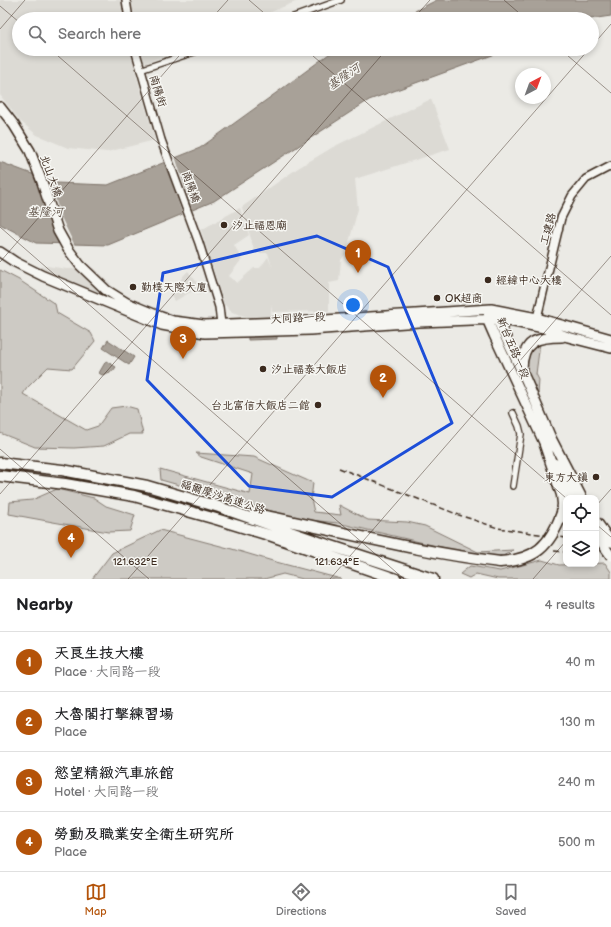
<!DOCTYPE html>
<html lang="en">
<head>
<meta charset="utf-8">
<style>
	:root { --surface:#fff; --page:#f2f2f2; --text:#202124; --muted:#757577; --line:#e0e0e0; --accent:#b45309 }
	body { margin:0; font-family:"Balsamiq Sans","LXGW WenKai TC",sans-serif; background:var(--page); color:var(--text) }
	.controls { position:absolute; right:12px; bottom:12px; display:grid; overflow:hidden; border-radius:8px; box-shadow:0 2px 6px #0003 }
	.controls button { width:36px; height:36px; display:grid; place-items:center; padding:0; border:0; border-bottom:1px solid var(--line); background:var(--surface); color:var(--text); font:20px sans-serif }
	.compass { position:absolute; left:515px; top:68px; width:36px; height:36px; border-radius:50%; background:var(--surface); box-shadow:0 2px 6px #0003; rotate:41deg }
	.you { position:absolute; left:353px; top:305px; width:14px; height:14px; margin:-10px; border:3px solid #fff; border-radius:50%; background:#1a73e8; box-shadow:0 0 0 6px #1a73e833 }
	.badge { display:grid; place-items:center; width:26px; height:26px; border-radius:50%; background:var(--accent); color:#fff; font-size:13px; font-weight:700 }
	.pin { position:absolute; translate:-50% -33px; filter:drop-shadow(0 1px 2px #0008) }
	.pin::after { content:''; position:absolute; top:21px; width:14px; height:12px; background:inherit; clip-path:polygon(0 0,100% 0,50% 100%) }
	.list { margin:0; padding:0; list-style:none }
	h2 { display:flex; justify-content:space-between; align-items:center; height:52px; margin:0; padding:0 16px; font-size:17px }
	h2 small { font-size:13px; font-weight:400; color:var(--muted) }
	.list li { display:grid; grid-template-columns:26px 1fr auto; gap:12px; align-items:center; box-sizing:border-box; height:60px; padding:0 16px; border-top:1px solid var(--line) }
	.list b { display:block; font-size:15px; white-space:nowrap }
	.list p { margin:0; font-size:13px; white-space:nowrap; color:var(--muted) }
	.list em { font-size:13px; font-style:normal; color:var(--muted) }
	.icon { flex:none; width:22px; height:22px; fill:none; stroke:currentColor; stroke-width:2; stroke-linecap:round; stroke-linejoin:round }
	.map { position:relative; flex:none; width:611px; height:579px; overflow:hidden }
	.search { position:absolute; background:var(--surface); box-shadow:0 2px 6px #0003; left:12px; right:12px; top:12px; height:44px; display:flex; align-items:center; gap:10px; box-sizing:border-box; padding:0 14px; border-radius:22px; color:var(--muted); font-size:15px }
	.sheet { height:292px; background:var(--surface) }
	nav { display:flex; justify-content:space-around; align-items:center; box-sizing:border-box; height:56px; border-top:1px solid var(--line); background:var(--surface); font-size:11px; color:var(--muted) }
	nav a { display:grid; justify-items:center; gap:2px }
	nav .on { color:var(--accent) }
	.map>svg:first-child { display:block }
</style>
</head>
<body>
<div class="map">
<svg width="611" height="579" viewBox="0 0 611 579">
	<rect width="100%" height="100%" fill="#ebeae5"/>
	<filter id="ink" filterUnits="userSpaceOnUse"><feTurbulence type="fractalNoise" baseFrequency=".025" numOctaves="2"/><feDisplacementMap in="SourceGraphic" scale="8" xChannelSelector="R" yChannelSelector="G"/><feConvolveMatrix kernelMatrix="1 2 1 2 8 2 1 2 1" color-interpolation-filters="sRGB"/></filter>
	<g filter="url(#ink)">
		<!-- built -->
		<path fill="#dcdad4" d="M0 0H121L125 19H19V49H131L135 70 155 140 107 152 68 148 37 135 20 121 0 95Z
			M131 0H300L254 19H135Z
			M141 49H181L144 64Z
			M431 99 450 149 355 179 358 209 346 253 341 260 339 281 329 283V311L272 312 271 304V317L250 318 232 312 224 304 201 230 240 208 249 235 234 245 242 259 229 276 237 283 254 268H260L268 257 272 267 268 253H259L254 250 242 207 298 168 333 147Z
			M47 266 67 269 94 268 111 284 101 292 106 297 30 267H40Z
			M188 271 203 290 198 294 194 290 175 301 170 294 184 275Z"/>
		<!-- green -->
		<path fill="#cdcac4" stroke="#847a71" d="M0 270 19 280 55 304 57 313 91 333 95 341 72 369 48 367 27 388 23 394 86 430 98 426 111 408 126 406 137 409 143 434H129L104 446 74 448 35 447 0 433Z
			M540 343 536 374 539 380 538 395C528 375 516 359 540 343Z
			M196 453 254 457 313 483 311 499 314 512 341 515 339 505 368 520 407 522 425 526 478 552 513 550 503 556 484 557 338 523 300 519 161 480 160 469 250 494 253 474 201 457Z
			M57 489 94 498 106 506 135 515 130 531 108 532 9 514 10 502 32 500Z
			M160 530 232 549 276 562 341 579H303L283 574 264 579H92L112 553Z
			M542 560 559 565 605 563 611 572V579H498L476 574 469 578 460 574 470 566 500 571Z"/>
		<!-- water -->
		<path fill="#a8a198" stroke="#7c7167" d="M437 0H611V16L590 19H399Z
			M338 49H509L369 100 214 201 108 245 36 243 0 224V162L56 183 108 185 200 148 283 88 329 54Z
			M277 333V339L248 340V334Z
			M108 340 134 357 129 365 103 348Z
			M106 361 116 367 113 371 102 375 99 373Z"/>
		<!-- pier -->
		<path fill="#ebeae5" d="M175 156 193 212 183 216 164 160Z
			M35 173 50 179 60 215 75 246H63Z"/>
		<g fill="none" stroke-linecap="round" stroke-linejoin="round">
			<defs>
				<path id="minor" d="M288 19 341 0
					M140 70 203 49
					M513 413 519 426 521 434 513 486"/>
				<path id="tertiary" d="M126 0 129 19
					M135 49 161 140 199 243 219 307 221 324
					M537 318 561 218 572 196 586 179 611 166"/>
				<path id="primary" d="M0 107 14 125 30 151 42 182 58 231 68 249 80 265 106 290 127 303 161 317 173 321 204 325 310 321 491 309 537 318 611 339
					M0 252 15 262 43 276 162 325 205 333 310 330 419 322 498 319 544 328 568 337 611 348
					M489 314 487 319 494 335 548 451
					M495 315 526 380 551 438 582 498
					M522 368C523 341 536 337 562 337
					M554 463 573 498"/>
				<path id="motorway" d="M545 445 562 495 563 504 562 513
					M0 463 62 470 147 486 219 507 319 542 433 579
					M0 476 65 484 134 496 216 519 272 536 396 579
					M255 514C336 530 417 552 500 562"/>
			</defs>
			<!-- minor casing -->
			<use href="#minor" stroke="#3b2a1e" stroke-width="8"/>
			<!-- tertiary casing -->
			<use href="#tertiary" stroke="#3b2a1e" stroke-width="10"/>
			<!-- primary casing -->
			<use href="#primary" stroke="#3b2a1e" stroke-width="12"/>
			<!-- motorway casing -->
			<use href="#motorway" stroke="#3b2a1e" stroke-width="13"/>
			<!-- minor -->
			<use href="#minor" stroke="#f6f6f2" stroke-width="5.5"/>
			<!-- tertiary -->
			<use href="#tertiary" stroke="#f6f6f2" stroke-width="7"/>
			<!-- primary -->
			<use href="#primary" stroke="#f6f6f2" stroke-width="9"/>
			<!-- motorway -->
			<use href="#motorway" stroke="#f6f6f2" stroke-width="10"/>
			<!-- rail -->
			<path stroke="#3b2a1e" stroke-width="1.5" stroke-dasharray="6 3" stroke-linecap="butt" d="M339 468 459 515 498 528 566 538
				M596 539 611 538
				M596 549H611
				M554 551 566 552"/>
			<defs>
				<path id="primary-bridge" d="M596 521 611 542
					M596 535 611 556"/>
				<path id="motorway-bridge" d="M500 562C535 560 550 546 562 513"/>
			</defs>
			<!-- primary-bridge casing -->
			<use href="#primary-bridge" stroke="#3b2a1e" stroke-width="12" stroke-linecap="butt"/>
			<!-- motorway-bridge casing -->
			<use href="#motorway-bridge" stroke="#3b2a1e" stroke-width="13" stroke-linecap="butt"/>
			<!-- primary-bridge -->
			<use href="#primary-bridge" stroke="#f6f6f2" stroke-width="9"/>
			<!-- motorway-bridge -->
			<use href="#motorway-bridge" stroke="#f6f6f2" stroke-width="10"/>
		</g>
	</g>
	<!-- marked area -->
	<path fill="none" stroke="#1d4ed8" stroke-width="3" stroke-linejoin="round" d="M317 236 388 267 452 423 332 497 249 486 147 380 163 273Z"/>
	<!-- ticks -->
	<path fill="none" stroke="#3b2a1e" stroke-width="1" stroke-opacity="0.45" d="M249 0 271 19M504 0 526 19M0 6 19 22M211 19 228 0M413 19 430 0M0 29 25 0M592 46 611 24M50 49 566 498M305 49 611 315M560 49 611 93M0 227 404 579M0 262 185 49M0 449 149 579M0 494 387 49M596 506 611 489M596 524 611 537M128 579 589 49M330 579 611 256M533 579 566 541"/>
	<!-- markers -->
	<g fill="#3b2a1e" stroke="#f6f6f2" stroke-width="1.5">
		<circle cx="224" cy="225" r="4"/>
		<circle cx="488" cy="280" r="4"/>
		<circle cx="133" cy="287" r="4"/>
		<circle cx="437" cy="298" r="4"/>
		<circle cx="263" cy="369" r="4"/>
		<circle cx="318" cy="405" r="4"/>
		<circle cx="596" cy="477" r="4"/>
	</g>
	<g text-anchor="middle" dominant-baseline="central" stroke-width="3" stroke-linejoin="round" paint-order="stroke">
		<!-- street labels -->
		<g font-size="11" fill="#3b2a1e" stroke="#f6f6f2">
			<text transform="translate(158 91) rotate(73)">南陽街</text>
			<text transform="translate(51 176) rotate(70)">北山大橋</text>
			<text transform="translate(191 187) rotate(70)">南陽橋</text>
			<text transform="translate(548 229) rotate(-75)">工建路</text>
			<text transform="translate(298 318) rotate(-3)">大同路一段</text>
			<text transform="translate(513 348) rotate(67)">新台五路一段</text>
			<text transform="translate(223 497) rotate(18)">福爾摩沙高速公路</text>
		</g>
		<!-- poi labels -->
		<g font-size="11" fill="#3b2a1e" stroke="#f6f6f2" text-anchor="start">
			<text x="232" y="225">汐止福恩廟</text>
			<text x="496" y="280">經緯中心大樓</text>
			<text x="141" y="287">勤樸天際大廈</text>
			<text x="445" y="298">OK超商</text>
			<text x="271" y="369">汐止福泰大飯店</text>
			<text x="310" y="405" text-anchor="end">台北富信大飯店二館</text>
			<text x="588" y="477" text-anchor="end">東方大鎮</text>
		</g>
		<!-- water labels -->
		<g font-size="12" font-style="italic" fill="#615449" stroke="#f6f6f2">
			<text transform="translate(344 77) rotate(-34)">基隆河</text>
			<text x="45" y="212">基隆河</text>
		</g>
	</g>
	<g font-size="10" text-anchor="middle" fill="#3b2a1e" stroke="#f6f6f2" stroke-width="3" stroke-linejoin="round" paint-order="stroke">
		<text x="135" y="565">121.632°E</text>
		<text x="337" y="565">121.634°E</text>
	</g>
</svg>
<div class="controls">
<button><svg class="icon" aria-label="locate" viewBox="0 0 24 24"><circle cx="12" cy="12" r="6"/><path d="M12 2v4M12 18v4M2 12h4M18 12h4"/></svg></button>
<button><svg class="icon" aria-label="layers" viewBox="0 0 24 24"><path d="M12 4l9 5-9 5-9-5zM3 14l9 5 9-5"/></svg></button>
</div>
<svg class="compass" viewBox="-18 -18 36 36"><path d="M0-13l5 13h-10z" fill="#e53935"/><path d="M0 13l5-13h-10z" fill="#757577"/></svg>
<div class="you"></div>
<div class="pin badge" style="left:358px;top:273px">1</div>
<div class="pin badge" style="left:383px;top:398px">2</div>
<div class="pin badge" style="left:183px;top:359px">3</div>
<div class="pin badge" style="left:71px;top:558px">4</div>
<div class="search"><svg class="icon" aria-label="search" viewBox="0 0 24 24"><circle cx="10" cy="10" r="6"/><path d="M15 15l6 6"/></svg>Search here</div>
</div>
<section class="sheet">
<h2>Nearby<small>4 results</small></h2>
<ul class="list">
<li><span class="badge">1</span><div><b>天良生技大樓</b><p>Place · 大同路一段</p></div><em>40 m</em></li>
<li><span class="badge">2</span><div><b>大魯閣打擊練習場</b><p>Place</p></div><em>130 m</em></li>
<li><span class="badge">3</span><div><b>慾望精緻汽車旅館</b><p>Hotel · 大同路一段</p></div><em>240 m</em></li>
<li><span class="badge">4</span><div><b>勞動及職業安全衛生研究所</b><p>Place</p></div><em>500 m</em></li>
</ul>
</section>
<nav>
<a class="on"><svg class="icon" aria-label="map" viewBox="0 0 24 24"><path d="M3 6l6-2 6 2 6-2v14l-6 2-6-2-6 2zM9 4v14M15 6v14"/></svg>Map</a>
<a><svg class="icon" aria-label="directions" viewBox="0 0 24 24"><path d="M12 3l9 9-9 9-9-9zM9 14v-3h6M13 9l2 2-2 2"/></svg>Directions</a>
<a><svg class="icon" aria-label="saved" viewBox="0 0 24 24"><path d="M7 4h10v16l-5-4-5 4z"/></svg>Saved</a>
</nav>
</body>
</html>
